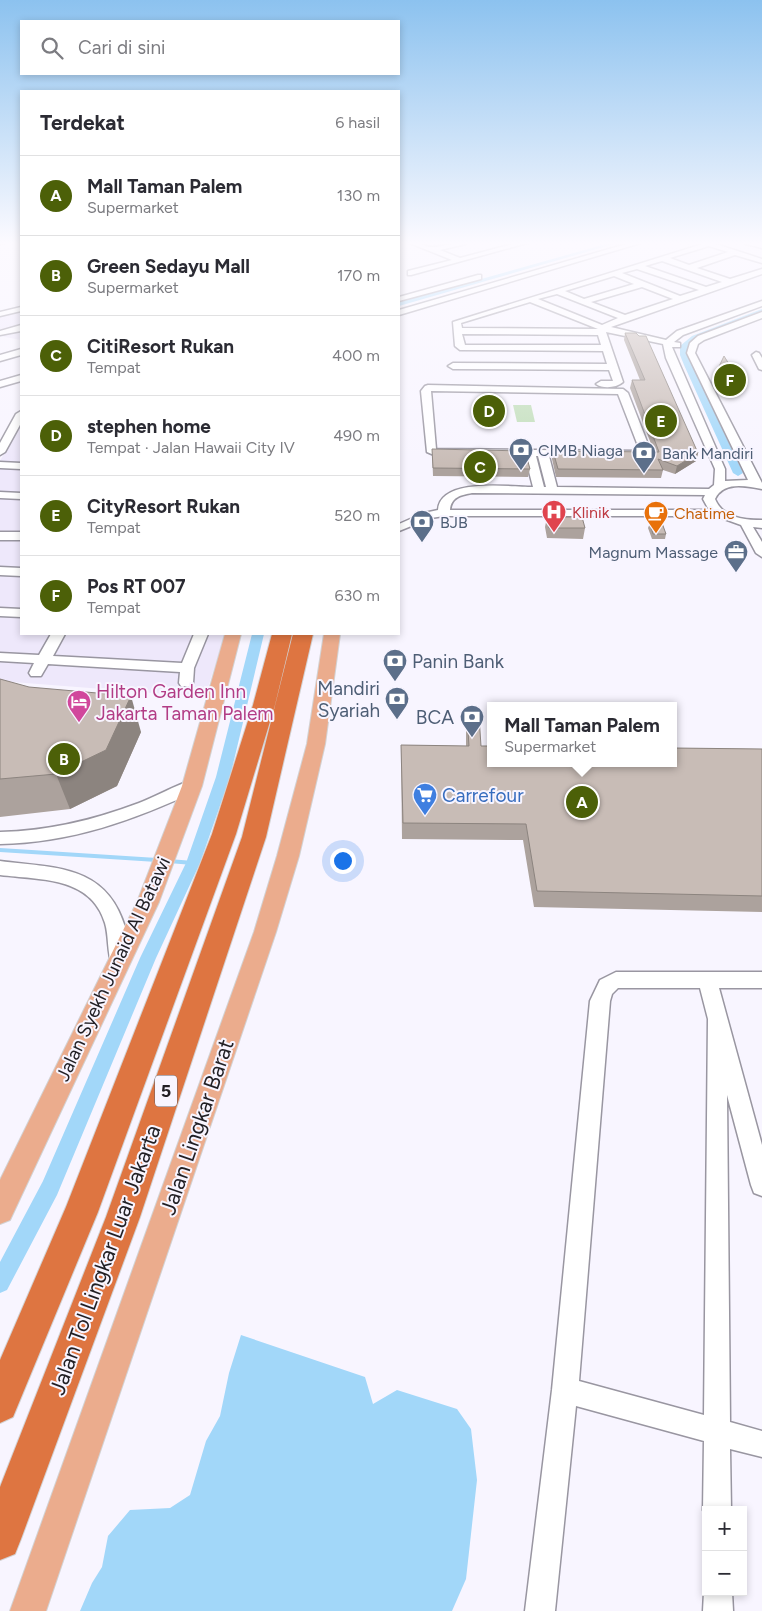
<!DOCTYPE html>
<html lang="id">
<head>
<meta charset="utf-8">
<style>
	:root { --surface:#fff; --page:#f2f2f3; --text:#2b2b33; --muted:#7c7c81; --line:#e1e1e2; --accent:#4c6008 }
	body { margin:0; font-family:Figtree,sans-serif; background:var(--page); color:var(--text) }
	.controls { position:absolute; right:15px; bottom:15px; display:grid; overflow:hidden; border-radius:0px; box-shadow:0 2px 8px #0003 }
	.controls button { width:45px; height:45px; display:grid; place-items:center; padding:0; border:0; border-bottom:1px solid var(--line); background:var(--surface); color:var(--text); font:25px sans-serif }
	.you { position:absolute; left:342px; top:860px; width:18px; height:18px; margin:-12px; border:4px solid #fff; border-radius:50%; background:#1a73e8; box-shadow:0 0 0 8px #1a73e833 }
	.badge { display:grid; place-items:center; width:32px; height:32px; border-radius:50%; background:var(--accent); color:#fff; font-size:16px; font-weight:700 }
	.pin { position:absolute; translate:-50% -50%; border:2px solid #fff; box-shadow:0 1px 5px #0006 }
	.popup { position:absolute; left:487px; top:702px; width:190px; height:65px; box-sizing:border-box; display:grid; place-content:center; border-radius:0px; background:var(--surface); filter:drop-shadow(0 1px 4px #0005); font-size:16px; white-space:nowrap; color:var(--muted) }
	.popup b { font-size:19px; color:var(--text) }
	.popup::after { content:''; position:absolute; left:50%; top:100%; margin-left:-10px; border:10px solid transparent; border-top-color:var(--surface) }
	.list { margin:0; padding:0; list-style:none }
	h2 { display:flex; justify-content:space-between; align-items:center; height:65px; margin:0; padding:0 20px; font-size:21px }
	h2 small { font-size:16px; font-weight:400; color:var(--muted) }
	.list li { display:grid; grid-template-columns:32px 1fr auto; gap:15px; align-items:center; box-sizing:border-box; height:80px; padding:0 20px; border-top:1px solid var(--line) }
	.list b { display:block; font-size:19px; white-space:nowrap }
	.list p { margin:0; font-size:16px; white-space:nowrap; color:var(--muted) }
	.list em { font-size:16px; font-style:normal; color:var(--muted) }
	.icon { flex:none; width:28px; height:28px; fill:none; stroke:currentColor; stroke-width:2; stroke-linecap:round; stroke-linejoin:round }
	.map { position:relative; flex:none; width:762px; height:1611px; overflow:hidden }
	.search { position:absolute; background:var(--surface); box-shadow:0 2px 8px #0003; left:20px; top:20px; width:380px; height:55px; display:flex; align-items:center; gap:12px; box-sizing:border-box; padding:0 18px; border-radius:0px; color:var(--muted); font-size:19px }
	.panel { position:absolute; background:var(--surface); box-shadow:0 2px 8px #0003; left:20px; top:90px; width:380px; height:545px; border-radius:0px }
	.map>svg:first-child { display:block }
</style>
</head>
<body>
<div class="map">
<svg width="762" height="1611" viewBox="0 0 762 1611">
	<rect width="100%" height="100%" fill="#f8f5ff"/>
	<!-- built -->
	<path fill="#eee8fb" d="M21 306V340L0 336V312Z
		M21 423V634H225L205 697 0 681V461Z"/>
	<!-- green -->
	<path fill="#c1deba" d="M513 405H531L535 422H517Z"/>
	<!-- water -->
	<path fill="#a2d7f9" d="M241 1335 365 1377 373 1404 397 1390 457 1409 471 1429 477 1480 466 1579 452 1611H80L92 1583 102 1567 108 1536 130 1510 170 1508 190 1495 206 1441 220 1416 229 1373Z"/>
	<g fill="none" stroke-linecap="round" stroke-linejoin="round">
		<!-- stream -->
		<path stroke="#a2d7f9" stroke-width="4" d="M0 850 157 860
			M169 861 193 863"/>
		<!-- canal -->
		<path fill="#a2d7f9" fill-rule="evenodd" d="M613 242H621L399 306V302Z
			M762 309V313L698 340 688 347V355L692 365 743 473 738 476 733 473 684 365 680 355V346L692 336Z
			M252 634H264L230 777 200 863 156 958 57 1195 7 1290 0 1293V1262L43 1181 140 958 186 863 216 777Z"/>
		<defs>
			<path id="minor" d="M0 242H6L0 244Z
				M407 242C417 241 426 248 435 247 446 246 455 242 466 242V244L440 250 460 258 520 242H531L411 275H408V271L452 260Z
				M633 242H644L399 315V310Z
				M709 242H718L716 244 762 259V263L735 255 697 268 730 279 762 269V274L611 327 666 340 677 331 762 301V306L683 335 674 342 680 343V347H672L725 469V481L748 480 687 353 690 343 698 336 762 312V318L704 340 698 344 695 353 762 483V489C746 486 723 481 715 499 723 518 744 520 762 520V528L753 527 762 542V557L756 553 741 525 716 516H444L431 518 399 531V524L424 513 438 510C440 477 510 487 533 487L525 456 434 455 427 452 421 391 425 386 428 385 623 389 628 393 651 452 644 457 549 456 557 487 709 489 714 485 715 469 666 358 663 344 606 332 623 382C616 388 603 389 596 384L601 381H613L609 370 453 369 448 366 453 363 607 364 603 351 460 350 455 346 453 322ZM709 246 728 252 689 265 670 258ZM662 261 722 282 706 287 645 266ZM637 269 699 290 680 296 622 273ZM614 276 634 284 584 299 565 291ZM642 287 673 299 625 315 591 302ZM557 294 618 318 602 325 538 299ZM530 302 598 329 462 328 461 323ZM462 334 598 335 601 345H465ZM431 391 618 394 640 451 436 449ZM536 456H538L546 487H544ZM472 493 705 495 703 499 709 510H450C451 497 461 495 472 493Z
				M745 242 762 244V248L746 244Z
				M478 275H481V279L399 301V297Z
				M21 307V311L0 316V312Z
				M21 325V331L0 335V331Z
				M21 349V355L0 361V355Z
				M756 352 759 353 762 358V370L759 369 752 355Z
				M21 375V381L0 387V381Z
				M21 411V423L5 452 0 455V443L16 414Z
				M0 462 21 463V469L0 468Z
				M0 492 21 493V499L0 498Z
				M0 532H21V540H0Z
				M0 567 21 568V576L0 575Z
				M0 608 21 609V617L0 616Z
				M51 634H65L53 656 182 663 194 634H208L194 668 193 683 191 686H181L179 683 180 672 48 664 41 676H31L29 673 34 663 0 661V653L39 655Z
				M192 780 198 782 200 786 198 790C135 820 70 843 0 844V832C49 831 94 820 139 803 157 796 174 786 192 780Z
				M0 861C54 868 106 864 125 927 128 939 131 954 126 965L119 967 112 965C107 953 109 936 105 923 91 876 39 880 0 875Z
				M616 972H762V988H719L762 1145V1196L754 1193 751 1185 727 1095 730 1422 762 1431V1457L730 1449 731 1510H706V1516L703 1510 704 1441 576 1406 555 1611H525L552 1390 590 1001 600 980ZM618 988H700L708 1019 704 1415 579 1381 610 1001 612 994Z
				M706 1587V1592H732L733 1611H703L704 1592Z"/>
			<path id="major" d="M225 634H241L202 786 159 902 10 1220 0 1224V1180L137 902 182 786Z
				M324 634H340L325 744 299 856 276 932 46 1611H10L254 932 277 856 307 744Z"/>
			<path id="highway" d="M272 634H292L275 705 236 834 98 1212 13 1417 0 1423V1360L66 1207 212 834 253 705Z
				M293 634H313L266 837 140 1217 21 1539 15 1554 0 1560V1487L106 1217 242 837Z"/>
		</defs>
		<!-- minor casing -->
		<use href="#minor" stroke="#9996a1" stroke-width="3"/>
		<!-- major casing -->
		<use href="#major" stroke="#d3d2d3" stroke-width="2"/>
		<!-- highway casing -->
		<use href="#highway" stroke="#d3d2d3" stroke-width="2"/>
		<!-- minor -->
		<use href="#minor" fill="#fff" fill-rule="evenodd"/>
		<!-- major -->
		<use href="#major" fill="#ebac8d" fill-rule="evenodd"/>
		<!-- highway -->
		<use href="#highway" fill="#de7541" fill-rule="evenodd"/>
	</g>
	<!-- wall -->
	<path fill="#aca29d" d="M625 333 698 453 696 461 675 474 663 470 661 478 556 477 552 459 553 451 654 452 630 388 632 380H640L624 340Z
		M732 369 731 374 725 382 713 380 715 375Z
		M432 449 530 469 528 477 433 476Z
		M547 517 585 528 583 539 547 538 545 527Z
		M650 523 666 534 665 539H652L648 528Z
		M0 679 141 732 117 786 70 809 0 817Z
		M467 716 481 746 762 749V912L534 907 523 840 402 839 401 745 466 746V732Z"/>
	<!-- shaded-wall -->
	<path fill="#8c847f" d="M732 369 731 374 725 382 727 377Z
		M698 453 696 461 675 474 677 466Z
		M131 696 141 732 117 786 70 809 56 774Z"/>
	<!-- building -->
	<path fill="#c8bcb6" stroke="#8c847f" d="M625 333H636L639 336H646L698 453 677 466 658 459 663 470 558 469 553 451 659 452 632 380H645Z
		M724 356 732 369 727 377 715 375Z
		M432 449 525 451 530 469 433 468Z
		M547 517H582L585 528H549Z
		M650 523H662L666 534H653Z
		M0 679 29 687 131 696 106 750 56 774 0 779Z
		M467 716H479L481 746H491V763H673V748L762 749V896L537 891 526 824 403 823 401 745 469 746Z"/>
	<!-- sky -->
	<linearGradient id="sky" x2="0" y2="1"><stop stop-color="#8cc2ef"/><stop offset="0.52" stop-color="#fcfaff"/><stop offset="1" stop-color="#fcfaff" stop-opacity="0"/></linearGradient>
	<rect width="762" height="467" fill="url(#sky)"/>
	<!-- icons -->
	<defs>
		<symbol id="bank-pin" viewBox="-11 -11 22 30"><path d="M0 17L-7.5 6A9.5 9.5 0 1 1 7.5 6Z" fill="#5c6f8a" stroke="#f8f5ff"/><path d="M-6-4H6V4H-6ZM0-2.3a2.3 2.3 0 1 0 0 4.6a2.3 2.3 0 1 0 0-4.6Z" fill="#fff"/></symbol>
		<symbol id="hospital-pin" viewBox="-11 -11 22 30"><path d="M0 17L-7.5 6A9.5 9.5 0 1 1 7.5 6Z" fill="#e0444e" stroke="#f8f5ff"/><path d="M-5-5h3v3.5h4V-5h3V5h-3V1.5h-4V5h-3Z" fill="#fff"/></symbol>
		<symbol id="cafe-pin" viewBox="-11 -11 22 30"><path d="M0 17L-7.5 6A9.5 9.5 0 1 1 7.5 6Z" fill="#e8710a" stroke="#f8f5ff"/><path d="M-5.5-4.5H6V0H3Q3 3.5 0 3.5H-2.5Q-5.5 3.5-5.5 0ZM3-3.2v2h1.7v-2ZM-6 4.5H4V6H-6Z" fill="#fff"/></symbol>
		<symbol id="office-pin" viewBox="-11 -11 22 30"><path d="M0 17L-7.5 6A9.5 9.5 0 1 1 7.5 6Z" fill="#5c6f8a" stroke="#f8f5ff"/><path d="M-6-3h4V-5.5h4V-3h4V5H-6ZM-1-4.5V-3h2v-1.5ZM-6 0V1H6V0Z" fill="#fff"/></symbol>
		<symbol id="hotel-pin" viewBox="-11 -11 22 30"><path d="M0 17L-7.5 6A9.5 9.5 0 1 1 7.5 6Z" fill="#d1479c" stroke="#f8f5ff"/><path d="M-6-4.5h1.5V1H6V5H4.5V3h-9V5H-6ZM-4 0a1.8 1.8 0 1 1 3.6 0ZM.5 0V-2.5h3Q6-2.5 6 0Z" fill="#fff"/></symbol>
		<symbol id="supermarket-pin" viewBox="-11 -11 22 30"><path d="M0 17L-7.5 6A9.5 9.5 0 1 1 7.5 6Z" fill="#3f7fe0" stroke="#f8f5ff"/><path d="M-6-5.5h2.5l.6 2H6L4.5 2H-2.5L-4.4-4H-6ZM-1.5 3.2a1.3 1.3 0 1 0 .1 0ZM3 3.2a1.3 1.3 0 1 0 .1 0Z" fill="#fff"/></symbol>
	</defs>
	<g fill-rule="evenodd">
		<use href="#bank-pin" x="507" y="436" width="28" height="38"/>
		<use href="#bank-pin" x="630" y="439" width="28" height="38"/>
		<use href="#hospital-pin" x="540" y="498" width="28" height="38"/>
		<use href="#cafe-pin" x="642" y="499" width="28" height="38"/>
		<use href="#bank-pin" x="408" y="508" width="28" height="38"/>
		<use href="#office-pin" x="722" y="538" width="28" height="38"/>
		<use href="#bank-pin" x="381" y="647" width="28" height="38"/>
		<use href="#bank-pin" x="383" y="685" width="28" height="38"/>
		<use href="#hotel-pin" x="65" y="688" width="28" height="38"/>
		<use href="#bank-pin" x="458" y="703" width="28" height="38"/>
		<use href="#supermarket-pin" x="411" y="781" width="28" height="38"/>
	</g>
	<g text-anchor="middle" dominant-baseline="central" stroke-width="4" stroke-linejoin="round" paint-order="stroke">
		<!-- far-service labels -->
		<g font-size="16" fill="#4e5e75" stroke="#f8f5ff" text-anchor="start">
			<text x="538" y="450">CIMB Niaga</text>
			<text x="662" y="453">Bank Mandiri</text>
			<text x="440" y="522">BJB</text>
			<text x="718" y="552" text-anchor="end">Magnum Massage</text>
		</g>
		<!-- far-health labels -->
		<g font-size="16" fill="#be3a42" stroke="#f8f5ff" text-anchor="start">
			<text x="572" y="512">Klinik</text>
		</g>
		<!-- far-food labels -->
		<g font-size="16" fill="#c56008" stroke="#f8f5ff" text-anchor="start">
			<text x="674" y="513">Chatime</text>
		</g>
		<!-- shield labels -->
		<rect fill="#f8f5ff" stroke="#625f66" stroke-width="1" x="155" y="1075.5" width="22" height="31" rx="4"/>
		<g font-size="18" font-weight="bold" fill="#211f24">
			<text x="166" y="1091">5</text>
		</g>
		<!-- service labels -->
		<g font-size="19" fill="#4e5e75" stroke="#f8f5ff" text-anchor="end">
			<text x="412" y="661" text-anchor="start">Panin Bank</text>
			<text x="380" y="688">Mandiri<tspan x="380" dy="22">Syariah</tspan></text>
			<text x="454" y="717">BCA</text>
		</g>
		<!-- hotel labels -->
		<g font-size="19" fill="#b23c85" stroke="#f8f5ff" text-anchor="start">
			<text x="96" y="691">Hilton Garden Inn<tspan x="96" dy="22">Jakarta Taman Palem</tspan></text>
		</g>
		<!-- shop labels -->
		<g font-size="19" fill="#366cbe" stroke="#f8f5ff" text-anchor="start">
			<text x="442" y="795">Carrefour</text>
		</g>
		<!-- street labels -->
		<g font-size="19" fill="#211f24" stroke="#f8f5ff">
			<text transform="translate(113 969) rotate(-65)">Jalan Syekh Junaid Al Batawi</text>
		</g>
		<!-- near-street labels -->
		<g font-size="22" fill="#211f24" stroke="#f8f5ff">
			<text transform="translate(197 1127) rotate(-71)">Jalan Lingkar Barat</text>
			<text transform="translate(105 1260) rotate(-70)">Jalan Tol Lingkar Luar Jakarta</text>
		</g>
	</g>
</svg>
<div class="controls">
<button>+</button>
<button>−</button>
</div>
<div class="you"></div>
<div class="pin badge" style="left:582px;top:802px">A</div>
<div class="popup"><b>Mall Taman Palem</b>Supermarket</div>
<div class="pin badge" style="left:64px;top:759px">B</div>
<div class="pin badge" style="left:480px;top:467px">C</div>
<div class="pin badge" style="left:489px;top:411px">D</div>
<div class="pin badge" style="left:661px;top:421px">E</div>
<div class="pin badge" style="left:730px;top:380px">F</div>
<div class="search"><svg class="icon" aria-label="search" viewBox="0 0 24 24"><circle cx="10" cy="10" r="6"/><path d="M15 15l6 6"/></svg>Cari di sini</div>
<section class="panel">
<h2>Terdekat<small>6 hasil</small></h2>
<ul class="list">
<li><span class="badge">A</span><div><b>Mall Taman Palem</b><p>Supermarket</p></div><em>130 m</em></li>
<li><span class="badge">B</span><div><b>Green Sedayu Mall</b><p>Supermarket</p></div><em>170 m</em></li>
<li><span class="badge">C</span><div><b>CitiResort Rukan</b><p>Tempat</p></div><em>400 m</em></li>
<li><span class="badge">D</span><div><b>stephen home</b><p>Tempat · Jalan Hawaii City IV</p></div><em>490 m</em></li>
<li><span class="badge">E</span><div><b>CityResort Rukan</b><p>Tempat</p></div><em>520 m</em></li>
<li><span class="badge">F</span><div><b>Pos RT 007</b><p>Tempat</p></div><em>630 m</em></li>
</ul>
</section>
</div>
</body>
</html>
